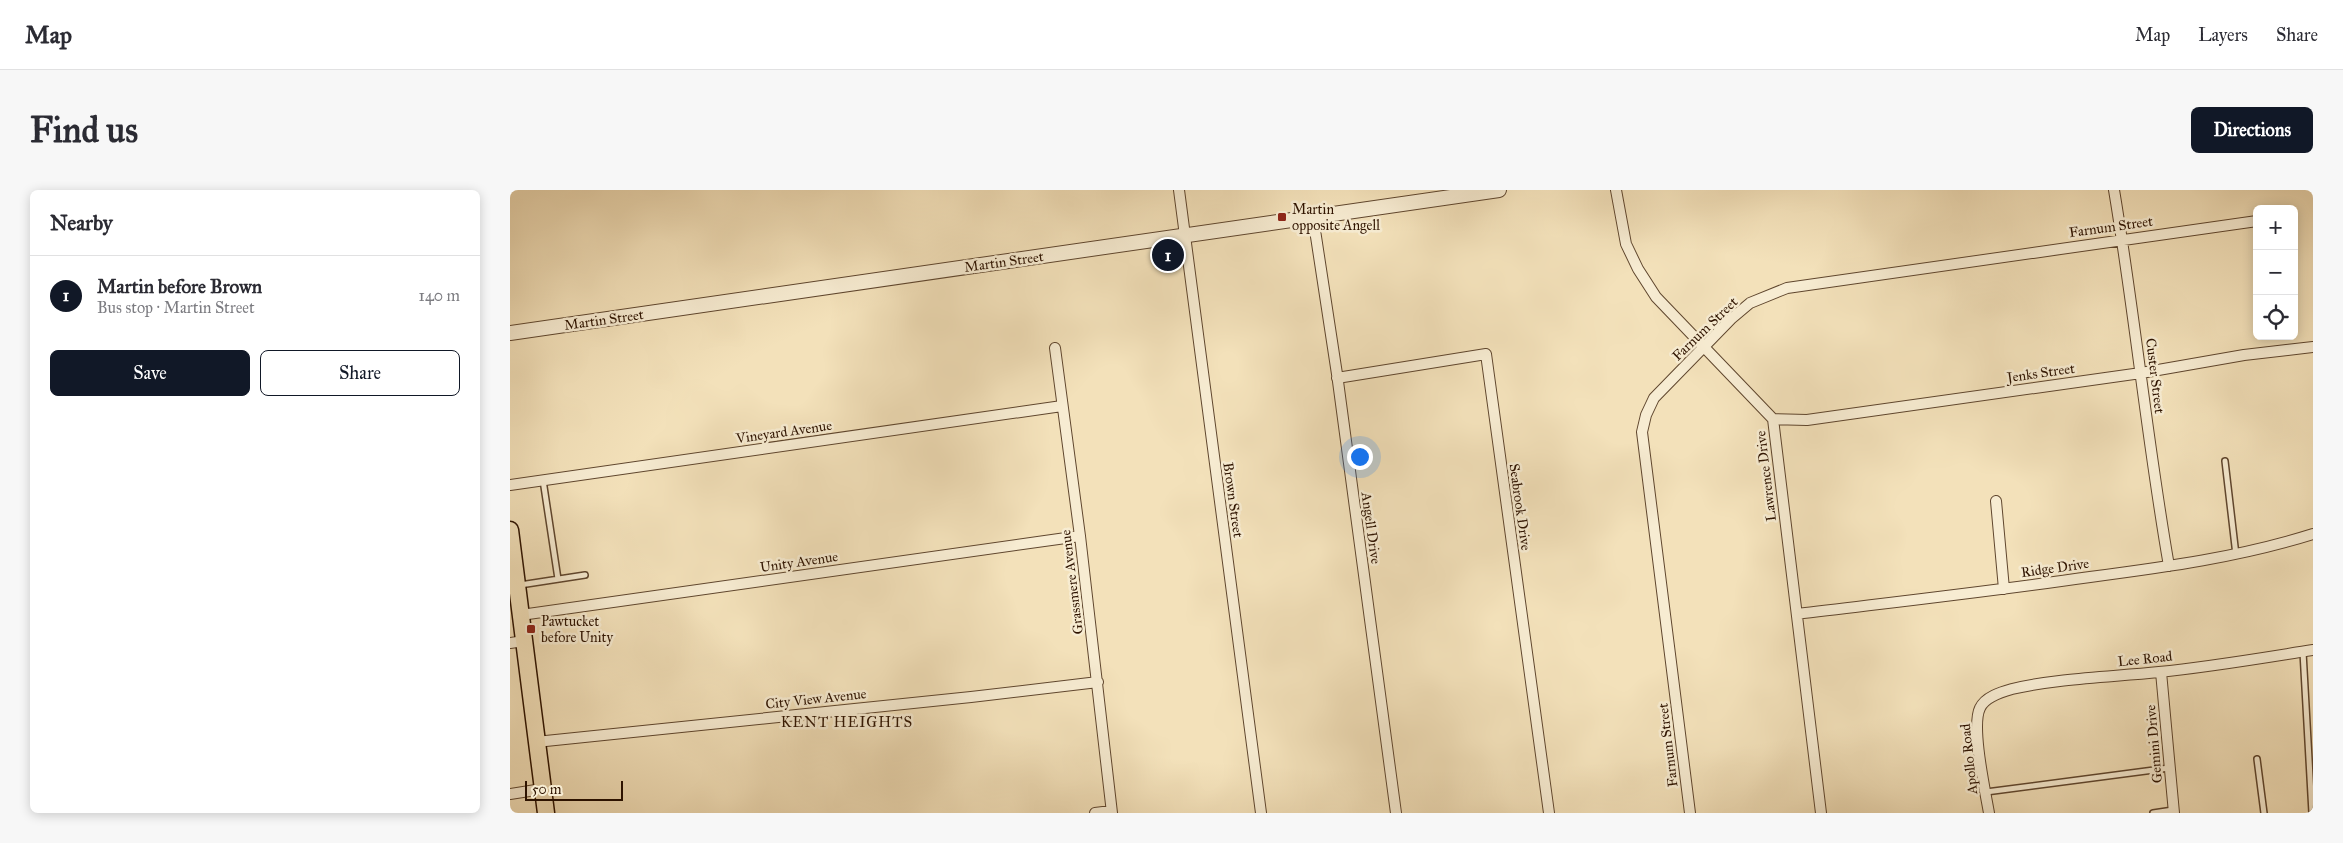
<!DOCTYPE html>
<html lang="en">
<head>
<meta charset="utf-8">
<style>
	:root { --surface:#fff; --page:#f7f7f7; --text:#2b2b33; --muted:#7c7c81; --line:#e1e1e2; --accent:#111827 }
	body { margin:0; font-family:"IM FELL Great Primer",serif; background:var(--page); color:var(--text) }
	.controls { position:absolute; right:15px; top:15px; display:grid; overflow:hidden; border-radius:8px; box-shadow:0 2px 12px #0003 }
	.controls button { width:45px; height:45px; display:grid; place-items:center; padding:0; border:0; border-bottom:1px solid var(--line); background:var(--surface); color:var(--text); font:25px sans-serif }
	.scale { position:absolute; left:15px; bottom:12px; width:98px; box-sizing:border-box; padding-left:5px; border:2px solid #2e1300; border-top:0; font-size:14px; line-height:18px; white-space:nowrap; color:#2e1300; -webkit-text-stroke:4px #f7ecd2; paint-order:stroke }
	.you { position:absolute; left:849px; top:266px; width:18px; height:18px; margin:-12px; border:4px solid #fff; border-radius:50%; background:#1a73e8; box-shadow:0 0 0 8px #1a73e833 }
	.badge { display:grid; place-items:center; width:32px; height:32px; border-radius:50%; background:var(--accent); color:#fff; font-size:16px; font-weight:700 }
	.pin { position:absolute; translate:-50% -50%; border:2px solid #fff; box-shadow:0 1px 5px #0006 }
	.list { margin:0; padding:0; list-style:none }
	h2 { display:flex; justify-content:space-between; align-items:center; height:65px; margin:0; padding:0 20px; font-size:21px }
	h2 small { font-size:16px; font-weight:400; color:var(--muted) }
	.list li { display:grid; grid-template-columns:32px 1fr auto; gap:15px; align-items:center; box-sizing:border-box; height:80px; padding:0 20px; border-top:1px solid var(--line) }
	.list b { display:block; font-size:19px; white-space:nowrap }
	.list p { margin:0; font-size:16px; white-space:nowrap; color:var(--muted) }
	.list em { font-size:16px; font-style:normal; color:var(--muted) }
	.actions { display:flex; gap:10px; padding:15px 20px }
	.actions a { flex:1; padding:11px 0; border:1px solid var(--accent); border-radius:8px; text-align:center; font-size:18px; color:var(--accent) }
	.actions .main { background:var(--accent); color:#fff }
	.icon { flex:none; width:28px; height:28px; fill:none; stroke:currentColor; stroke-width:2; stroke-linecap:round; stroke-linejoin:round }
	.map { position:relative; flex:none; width:1803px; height:623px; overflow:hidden; border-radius:8px }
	header { display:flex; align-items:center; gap:30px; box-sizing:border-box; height:70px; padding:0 25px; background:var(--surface); border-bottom:1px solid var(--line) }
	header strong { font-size:24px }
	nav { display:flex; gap:28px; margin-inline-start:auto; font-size:18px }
	.intro { display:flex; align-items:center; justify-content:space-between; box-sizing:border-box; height:120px; padding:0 30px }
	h1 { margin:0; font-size:35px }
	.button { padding:12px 22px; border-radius:8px; background:var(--accent); color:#fff; font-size:18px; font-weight:700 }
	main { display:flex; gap:30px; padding:0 30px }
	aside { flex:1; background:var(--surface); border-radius:8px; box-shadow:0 2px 12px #0003 }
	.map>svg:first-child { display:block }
</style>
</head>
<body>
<header>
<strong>Map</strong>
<nav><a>Map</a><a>Layers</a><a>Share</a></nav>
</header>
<div class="intro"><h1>Find us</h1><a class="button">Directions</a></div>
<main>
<aside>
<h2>Nearby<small></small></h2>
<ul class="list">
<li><span class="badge">1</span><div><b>Martin before Brown</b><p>Bus stop · Martin Street</p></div><em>140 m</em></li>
</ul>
<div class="actions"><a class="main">Save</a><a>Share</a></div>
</aside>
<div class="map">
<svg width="1803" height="623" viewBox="0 0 1803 623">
	<rect width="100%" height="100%" fill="#f3e1ba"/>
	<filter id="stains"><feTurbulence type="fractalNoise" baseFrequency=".004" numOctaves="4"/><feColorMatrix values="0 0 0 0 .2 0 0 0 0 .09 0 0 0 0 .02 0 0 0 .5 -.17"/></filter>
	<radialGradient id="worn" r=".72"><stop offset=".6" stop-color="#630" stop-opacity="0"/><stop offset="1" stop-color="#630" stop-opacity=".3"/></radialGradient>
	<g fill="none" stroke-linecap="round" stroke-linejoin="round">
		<defs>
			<path id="service" d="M1715 271 1726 365
				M33 290 48 389
				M10 395 75 385
				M1793 462 1802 623
				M1747 569 1754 623
				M1476 602 1659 578
				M1643 623 1663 620"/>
			<path id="minor" d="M669 0 751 623
				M1106 0 1116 54 1128 79 1146 107 1263 229 1311 623
				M1604 0C1625 125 1637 251 1659 376
				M803 27 827 184 886 623
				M545 158 570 346 602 623
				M827 188 976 164 1039 623
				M1263 229 1297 230 1631 183 1734 165 1803 157
				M0 295 552 216
				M1486 311 1494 399
				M1287 424C1385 412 1483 401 1580 387 1656 377 1730 367 1803 344
				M11 425 570 346
				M0 453 14 451
				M1651 482 1664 623
				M26 552 461 507 588 492
				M0 604 32 599
				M585 623 601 621
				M1180 623 1132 242 1136 225 1144 208 1221 129 1240 113 1277 98 1747 31
				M1479 623C1475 600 1461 536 1470 518 1475 507 1491 502 1502 499 1549 488 1600 487 1649 482 1700 477 1752 468 1803 460"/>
			<path id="tertiary" d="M0 143 989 0"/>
			<path id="primary" d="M0 340 36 623"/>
		</defs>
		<!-- service casing -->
		<use href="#service" stroke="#5f462e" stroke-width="8"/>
		<!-- minor casing -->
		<use href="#minor" stroke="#5f462e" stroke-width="12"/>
		<!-- tertiary casing -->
		<use href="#tertiary" stroke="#5f462e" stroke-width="16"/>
		<!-- primary casing -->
		<use href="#primary" stroke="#2e1300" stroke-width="19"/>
		<!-- service -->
		<use href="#service" stroke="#f7ecd2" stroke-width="5"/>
		<!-- minor -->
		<use href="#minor" stroke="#f7ecd2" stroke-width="10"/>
		<!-- tertiary -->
		<use href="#tertiary" stroke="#f7ecd2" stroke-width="14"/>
		<!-- primary -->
		<use href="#primary" stroke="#f3e1ba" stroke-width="16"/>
	</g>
	<!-- markers -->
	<g fill="#8f2418" stroke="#f7ecd2" stroke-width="2">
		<rect x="767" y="22" width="10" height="10" rx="2.5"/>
		<rect x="16" y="434" width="10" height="10" rx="2.5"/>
	</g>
	<g text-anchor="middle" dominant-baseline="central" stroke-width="5" stroke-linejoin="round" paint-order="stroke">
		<!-- poi labels -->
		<g font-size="14" fill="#2e1300" stroke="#f7ecd2" text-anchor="start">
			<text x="782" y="19">Martin<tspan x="782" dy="16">opposite Angell</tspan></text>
			<text x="31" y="431">Pawtucket<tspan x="31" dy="16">before Unity</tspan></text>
		</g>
		<!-- street labels -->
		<g font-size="14" fill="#2e1300" stroke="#f7ecd2">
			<text transform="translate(1601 37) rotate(-8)">Farnum Street</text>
			<text transform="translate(494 72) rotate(-8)">Martin Street</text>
			<text transform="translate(94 130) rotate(-8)">Martin Street</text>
			<text transform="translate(1195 139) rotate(-44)">Farnum Street</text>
			<text transform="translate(1531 183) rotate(-8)">Jenks Street</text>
			<text transform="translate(1645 186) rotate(83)">Custer Street</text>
			<text transform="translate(274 242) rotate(-8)">Vineyard Avenue</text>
			<text transform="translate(1256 286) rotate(-97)">Lawrence Drive</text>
			<text transform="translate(723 310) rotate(82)">Brown Street</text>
			<text transform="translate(1010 317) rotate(82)">Seabrook Drive</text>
			<text transform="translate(861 338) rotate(82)">Angell Drive</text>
			<text transform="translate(289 372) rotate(-8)">Unity Avenue</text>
			<text transform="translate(1545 378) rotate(-8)">Ridge Drive</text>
			<text transform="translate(562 392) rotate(-97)">Grassmere Avenue</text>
			<text transform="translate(1635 469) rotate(-6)">Lee Road</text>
			<text transform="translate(306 509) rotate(-6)">City View Avenue</text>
			<text transform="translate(1644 554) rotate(-95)">Gemini Drive</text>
			<text transform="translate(1158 555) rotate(-97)">Farnum Street</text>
			<text transform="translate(1459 569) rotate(-96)">Apollo Road</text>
		</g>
		<!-- neighbourhood labels -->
		<g font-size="15" letter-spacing="1" fill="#2e1300" stroke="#f7ecd2">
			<text x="337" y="532">KENT HEIGHTS</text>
		</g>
	</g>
	<rect width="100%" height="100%" filter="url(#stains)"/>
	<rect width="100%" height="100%" fill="url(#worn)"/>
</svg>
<div class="controls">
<button>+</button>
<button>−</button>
<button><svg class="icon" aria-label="locate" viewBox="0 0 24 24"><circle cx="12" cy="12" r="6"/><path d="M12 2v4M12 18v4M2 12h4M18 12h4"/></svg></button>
</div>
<div class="scale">50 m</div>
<div class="you"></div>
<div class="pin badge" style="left:658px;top:65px">1</div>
</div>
</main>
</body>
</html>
